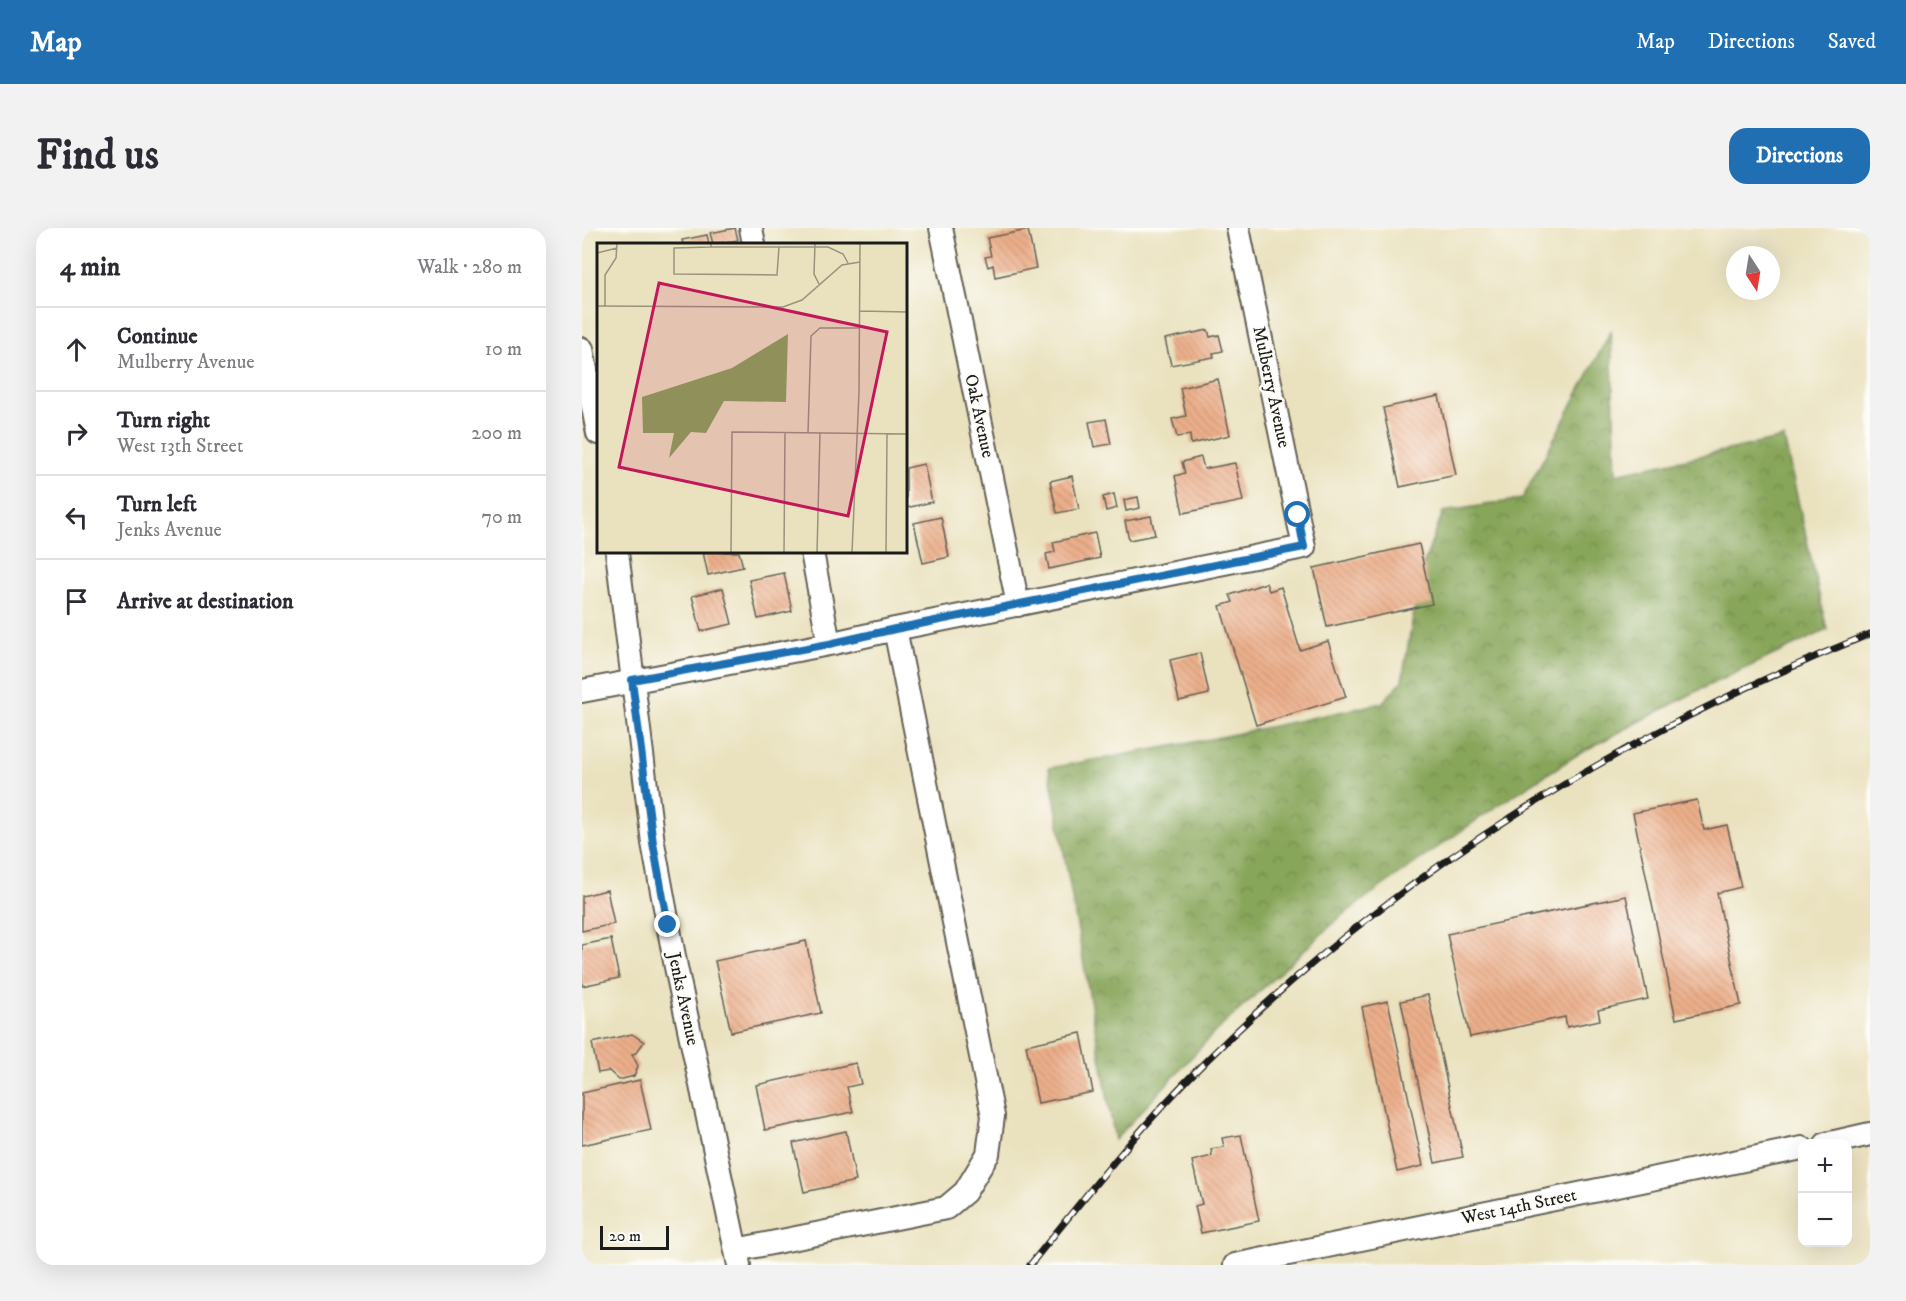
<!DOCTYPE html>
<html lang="en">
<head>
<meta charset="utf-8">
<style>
	:root { --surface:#fff; --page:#f2f2f3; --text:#2b2b33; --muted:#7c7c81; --line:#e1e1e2; --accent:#1f6fb2 }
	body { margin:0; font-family:"IM FELL DW Pica",serif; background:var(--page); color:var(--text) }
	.controls { position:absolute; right:18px; bottom:18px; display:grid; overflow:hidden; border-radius:12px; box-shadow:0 6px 24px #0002 }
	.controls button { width:54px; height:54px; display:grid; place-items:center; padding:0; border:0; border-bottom:2px solid var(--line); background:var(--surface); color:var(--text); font:30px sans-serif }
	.compass { position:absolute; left:1144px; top:18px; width:54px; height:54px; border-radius:50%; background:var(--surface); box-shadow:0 6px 24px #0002; rotate:168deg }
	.scale { position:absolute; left:18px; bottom:15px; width:69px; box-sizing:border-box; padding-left:6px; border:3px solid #1c1c1c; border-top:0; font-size:16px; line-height:21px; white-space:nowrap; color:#1c1c1c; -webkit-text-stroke:4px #fdfcf7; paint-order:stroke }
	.stop { position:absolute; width:18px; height:18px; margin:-14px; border:4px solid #1f6fb2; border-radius:50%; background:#fff }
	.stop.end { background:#1f6fb2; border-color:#fff; box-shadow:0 2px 6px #0008 }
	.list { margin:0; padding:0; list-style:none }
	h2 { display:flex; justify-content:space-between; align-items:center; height:78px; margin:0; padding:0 24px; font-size:26px }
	h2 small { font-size:20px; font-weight:400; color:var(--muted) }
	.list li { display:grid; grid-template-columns:39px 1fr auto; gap:18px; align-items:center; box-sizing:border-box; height:84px; padding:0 24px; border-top:2px solid var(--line) }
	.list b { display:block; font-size:22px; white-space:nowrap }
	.list p { margin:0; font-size:20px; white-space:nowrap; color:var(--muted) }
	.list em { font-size:20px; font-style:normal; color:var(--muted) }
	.icon { flex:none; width:33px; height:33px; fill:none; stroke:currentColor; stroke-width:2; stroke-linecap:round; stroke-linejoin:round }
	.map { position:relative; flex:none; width:1288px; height:1037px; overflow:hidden; border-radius:18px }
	header { display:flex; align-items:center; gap:36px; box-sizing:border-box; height:84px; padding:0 30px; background:var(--accent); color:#fff }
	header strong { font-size:28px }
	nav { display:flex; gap:33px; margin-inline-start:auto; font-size:21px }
	.intro { display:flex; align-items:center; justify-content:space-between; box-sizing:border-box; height:144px; padding:0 36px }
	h1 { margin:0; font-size:42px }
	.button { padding:15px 27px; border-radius:18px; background:var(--accent); color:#fff; font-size:21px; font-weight:700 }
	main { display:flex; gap:36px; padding:0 36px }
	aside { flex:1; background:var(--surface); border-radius:18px; box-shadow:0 6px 24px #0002 }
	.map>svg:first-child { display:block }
</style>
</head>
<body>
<header>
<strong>Map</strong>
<nav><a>Map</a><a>Directions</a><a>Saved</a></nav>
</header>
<div class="intro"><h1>Find us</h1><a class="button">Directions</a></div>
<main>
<aside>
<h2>4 min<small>Walk · 280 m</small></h2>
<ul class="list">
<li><svg class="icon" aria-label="ahead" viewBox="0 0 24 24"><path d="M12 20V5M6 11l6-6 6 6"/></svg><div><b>Continue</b><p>Mulberry Avenue</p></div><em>10 m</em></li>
<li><svg class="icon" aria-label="right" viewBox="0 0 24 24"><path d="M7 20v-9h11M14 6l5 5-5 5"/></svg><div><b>Turn right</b><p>West 13th Street</p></div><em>200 m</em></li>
<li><svg class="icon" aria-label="left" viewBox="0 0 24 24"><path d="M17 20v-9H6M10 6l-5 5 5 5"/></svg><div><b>Turn left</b><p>Jenks Avenue</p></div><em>70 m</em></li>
<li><svg class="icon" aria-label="arrive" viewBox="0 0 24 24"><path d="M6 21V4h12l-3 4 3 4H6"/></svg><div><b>Arrive at destination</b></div></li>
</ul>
</aside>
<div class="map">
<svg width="1288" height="1037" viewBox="0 0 1288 1037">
	<defs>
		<pattern id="forest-crowns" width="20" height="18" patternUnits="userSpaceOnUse" patternTransform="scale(1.5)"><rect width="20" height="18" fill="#88a65a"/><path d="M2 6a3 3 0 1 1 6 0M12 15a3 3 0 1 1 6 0" fill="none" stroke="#6e864a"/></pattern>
		<pattern id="building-back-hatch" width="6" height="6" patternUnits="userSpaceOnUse" patternTransform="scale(1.5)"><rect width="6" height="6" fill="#ecaf8b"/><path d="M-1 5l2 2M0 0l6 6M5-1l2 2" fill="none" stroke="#ca9677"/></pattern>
	</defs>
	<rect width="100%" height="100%" fill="#fdfcf7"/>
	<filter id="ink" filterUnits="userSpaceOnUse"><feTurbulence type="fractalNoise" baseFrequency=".0167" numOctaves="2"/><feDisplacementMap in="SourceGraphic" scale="12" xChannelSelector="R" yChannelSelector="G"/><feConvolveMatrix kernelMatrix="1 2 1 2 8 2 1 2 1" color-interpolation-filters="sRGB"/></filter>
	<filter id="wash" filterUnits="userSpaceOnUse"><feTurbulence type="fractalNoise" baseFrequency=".008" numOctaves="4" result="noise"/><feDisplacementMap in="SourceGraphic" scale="24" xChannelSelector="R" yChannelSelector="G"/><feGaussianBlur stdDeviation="1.35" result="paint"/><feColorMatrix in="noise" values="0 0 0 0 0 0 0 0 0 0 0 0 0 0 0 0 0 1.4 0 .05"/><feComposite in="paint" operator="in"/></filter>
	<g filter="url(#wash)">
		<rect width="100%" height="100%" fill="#eae2bf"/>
		<!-- forest -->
		<path fill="url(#forest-crowns)" stroke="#52613b" stroke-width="1.5" d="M1029 103 1034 246 1202 210 1245 402 1119 461 998 525 918 576 796 661 756 691 630 807 533 912 467 540 629 511 800 475 820 453 839 343 861 284 940 271Z"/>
		<g id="blocks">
			<!-- building -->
			<path fill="url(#building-back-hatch)" d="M153 0 156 12 131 16 128 5Z
				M446 2 454 40 413 49 411 37 406 39 403 29 409 28 405 10Z
				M125 7 127 16H101L100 12Z
				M626 102 628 109 637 107 641 123 631 125 632 129 589 137 583 111Z
				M636 151 648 207 609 216 608 207 595 209 590 191 604 188 598 160Z
				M857 168 874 247 818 259 801 180Z
				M524 191 529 216 512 219 507 194Z
				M619 229 622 241 653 235 661 273 601 285 593 248 603 245 600 234Z
				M342 236 350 274 324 280V240Z
				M490 248 497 281 475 285 468 253Z
				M532 266 535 280 524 283 521 269Z
				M556 269 558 280 544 283 542 272Z
				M569 288 573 307 547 312 543 293Z
				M359 289 367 329 341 335 332 295Z
				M513 305 518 330 467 341 464 326 473 324 471 314Z
				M837 316 850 376 745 399 732 340Z
				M121 324H157L161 339 126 347Z
				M202 345 210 383 176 391 167 352Z
				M684 355 687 363 699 359 718 422 746 413 764 469 674 497 638 378 651 374 648 367Z
				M141 360 150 396 119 403 110 368Z
				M618 425 627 466 597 473 588 432Z
				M1115 572 1122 602 1145 597 1159 659 1135 665 1159 777 1094 791 1051 585Z
				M25 662 32 696 0 703V668Z
				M1044 668 1066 771 1016 782 1018 792 985 799 983 789 888 809 865 706Z
				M29 711 37 750 0 758V717Z
				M224 713 239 785 149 804 133 733Z
				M846 767 881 929 853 935 819 773Z
				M806 773 841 938 815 944 780 779Z
				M499 805 511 864 456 875 444 817Z
				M50 806 62 814 54 825 50 826 56 838 52 848 37 852 27 843 16 845 10 815Z
				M274 835 279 856 265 859 271 884 183 902 174 857Z
				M58 852 69 902 0 917V865Z
				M264 903 274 953 222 964 211 915Z
				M659 907 677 993 619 1005 613 978 620 976 610 933 630 928 629 921 642 919 640 910Z"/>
		</g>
	</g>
	<g filter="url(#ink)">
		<use href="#blocks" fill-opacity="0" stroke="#646155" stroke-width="1.5"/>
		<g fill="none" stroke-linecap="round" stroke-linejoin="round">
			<defs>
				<path id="minor" d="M169 0 172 16
					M359 0 436 377
					M0 121 16 205
					M35 324 71 615 94 739 157 1037
					M230 324 247 416
					M0 463 247 416 313 401 722 319 656 0
					M1244 916 1288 906
					M154 1022 364 980 383 964 406 926 411 888 313 401
					M653 1037 1220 920"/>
			</defs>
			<!-- minor casing -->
			<use href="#minor" stroke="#646155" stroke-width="26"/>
			<!-- minor -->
			<use href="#minor" stroke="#fff" stroke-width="22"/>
			<defs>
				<path id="rail" d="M448 1037C505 966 561 895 626 831 814 644 1043 504 1288 406"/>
			</defs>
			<!-- rail casing -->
			<use href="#rail" stroke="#1c1c1c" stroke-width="7"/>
			<!-- rail -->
			<use href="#rail" stroke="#fdfcf7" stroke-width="4.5" stroke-dasharray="14" stroke-linecap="butt"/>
		</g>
	</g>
	<g fill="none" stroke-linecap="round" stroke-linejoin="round" filter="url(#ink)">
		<!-- route -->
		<path stroke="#1f6fb2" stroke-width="8" d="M86 697 71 615 50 452 247 416 313 401 722 319 716 287"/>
	</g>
	<g text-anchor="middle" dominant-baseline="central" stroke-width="5" stroke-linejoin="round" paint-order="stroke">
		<!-- street labels -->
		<g font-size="18" fill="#1c1c1c" stroke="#fdfcf7">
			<text transform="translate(689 159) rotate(78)">Mulberry Avenue</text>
			<text transform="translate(397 188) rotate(78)">Oak Avenue</text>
			<text transform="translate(101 771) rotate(78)">Jenks Avenue</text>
			<text transform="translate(937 979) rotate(-12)">West 14th Street</text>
		</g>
	</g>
	<!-- overview -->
	<g transform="translate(15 15)">
		<rect width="310" height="310" fill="#eae2bf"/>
		<path d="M191 91 189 159 127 158 109 190 94 189 72 215 77 190H46L45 154 135 125Z" fill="#88a65a"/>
		<path fill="none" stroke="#98937e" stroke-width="1.5" d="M114 1V4H231L246 11 251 20M218 1 217 31 222 41M114 4 77 5V31L180 32 182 4M0 10 20 5M0 63 186 64 205 57 245 22 263 19M8 63V32L19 15 20 1M262 68 311 69M211 190 214 93 223 85H262M134 310 135 189 311 191M187 310 188 189M220 310 223 190M255 310 262 149 263 1M289 310 290 191"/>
		<path fill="#c2185b" fill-opacity="0.15" stroke="#c2185b" stroke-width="3" d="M62 40 290 89 251 273 22 224Z"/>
		<rect width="310" height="310" fill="none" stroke="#1c1c1c" stroke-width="3"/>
	</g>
</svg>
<div class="controls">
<button>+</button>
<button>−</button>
</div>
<svg class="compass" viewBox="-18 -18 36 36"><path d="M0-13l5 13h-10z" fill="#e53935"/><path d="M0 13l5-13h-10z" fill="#7c7c81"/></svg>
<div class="scale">20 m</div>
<div class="stop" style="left:716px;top:287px"></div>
<div class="stop end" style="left:86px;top:697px"></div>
</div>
</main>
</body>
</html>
